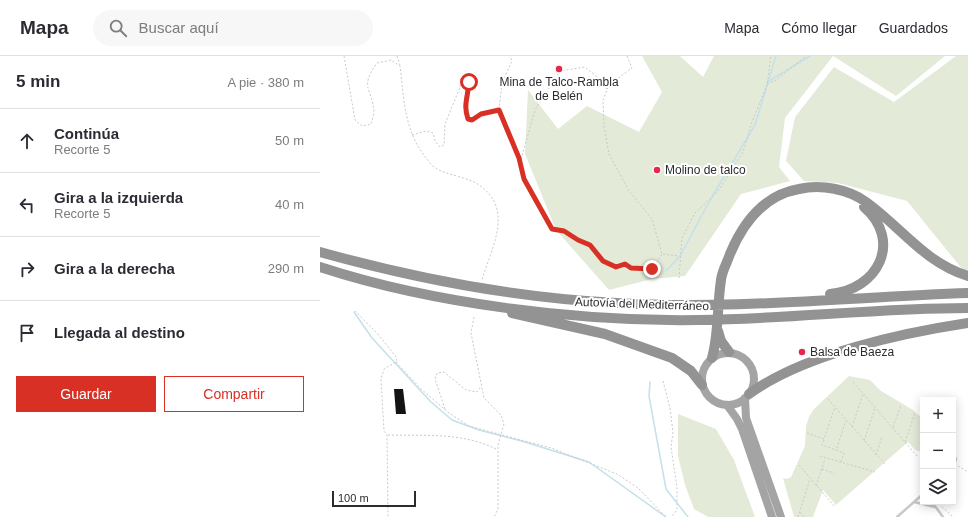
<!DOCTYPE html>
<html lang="es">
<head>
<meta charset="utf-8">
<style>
	:root { --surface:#fff; --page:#f7f7f7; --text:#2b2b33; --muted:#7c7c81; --line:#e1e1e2; --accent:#d93025 }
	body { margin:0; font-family:Arial,sans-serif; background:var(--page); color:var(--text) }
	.controls { position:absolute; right:12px; bottom:12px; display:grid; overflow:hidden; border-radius:0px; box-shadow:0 2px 10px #0003 }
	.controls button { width:36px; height:36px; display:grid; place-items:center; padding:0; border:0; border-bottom:1px solid var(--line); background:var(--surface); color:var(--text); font:20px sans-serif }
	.scale { position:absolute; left:12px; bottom:10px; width:84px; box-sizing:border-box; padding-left:4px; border:2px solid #2c2c2c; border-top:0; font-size:11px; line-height:14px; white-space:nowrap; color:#2c2c2c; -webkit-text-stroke:3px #fff; paint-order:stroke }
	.stop { position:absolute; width:12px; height:12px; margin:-9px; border:3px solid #d93025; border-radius:50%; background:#fff }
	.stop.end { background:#d93025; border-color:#fff; box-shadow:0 1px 4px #0008 }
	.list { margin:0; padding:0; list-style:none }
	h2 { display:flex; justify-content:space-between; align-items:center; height:52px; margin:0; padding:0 16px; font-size:17px }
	h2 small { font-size:13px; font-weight:400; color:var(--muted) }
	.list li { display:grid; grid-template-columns:26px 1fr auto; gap:12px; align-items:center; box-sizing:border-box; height:64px; padding:0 16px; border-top:1px solid var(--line) }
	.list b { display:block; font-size:15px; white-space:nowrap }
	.list p { margin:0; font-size:13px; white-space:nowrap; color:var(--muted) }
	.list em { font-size:13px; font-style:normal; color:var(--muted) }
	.actions { display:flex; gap:8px; padding:12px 16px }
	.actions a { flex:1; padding:9px 0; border:1px solid var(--accent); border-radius:0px; text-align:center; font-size:14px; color:var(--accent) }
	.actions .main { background:var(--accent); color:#fff }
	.icon { flex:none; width:22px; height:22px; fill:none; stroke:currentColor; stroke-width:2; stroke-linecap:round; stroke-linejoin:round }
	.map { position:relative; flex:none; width:648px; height:461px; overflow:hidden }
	header { display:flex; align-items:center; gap:24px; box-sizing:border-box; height:56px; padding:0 20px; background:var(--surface); border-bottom:1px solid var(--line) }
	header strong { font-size:19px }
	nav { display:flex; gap:22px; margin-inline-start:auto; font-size:14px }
	.search { width:280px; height:36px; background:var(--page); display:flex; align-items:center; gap:10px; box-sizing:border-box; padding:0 14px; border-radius:22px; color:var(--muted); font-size:15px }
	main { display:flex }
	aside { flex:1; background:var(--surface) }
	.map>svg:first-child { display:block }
</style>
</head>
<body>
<header>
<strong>Mapa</strong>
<div class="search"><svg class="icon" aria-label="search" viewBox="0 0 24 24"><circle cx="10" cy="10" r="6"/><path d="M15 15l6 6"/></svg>Buscar aquí</div>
<nav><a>Mapa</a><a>Cómo llegar</a><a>Guardados</a></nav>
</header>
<main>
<aside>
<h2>5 min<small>A pie · 380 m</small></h2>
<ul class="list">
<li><svg class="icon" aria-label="ahead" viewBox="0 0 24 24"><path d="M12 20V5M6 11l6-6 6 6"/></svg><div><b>Continúa</b><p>Recorte 5</p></div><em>50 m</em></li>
<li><svg class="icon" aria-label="left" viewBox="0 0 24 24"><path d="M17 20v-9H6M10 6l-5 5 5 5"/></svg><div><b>Gira a la izquierda</b><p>Recorte 5</p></div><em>40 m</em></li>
<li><svg class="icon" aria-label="right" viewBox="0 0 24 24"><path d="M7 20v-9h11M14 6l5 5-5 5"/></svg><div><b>Gira a la derecha</b></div><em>290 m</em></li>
<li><svg class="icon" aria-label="arrive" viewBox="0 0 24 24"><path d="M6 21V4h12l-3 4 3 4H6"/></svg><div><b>Llegada al destino</b></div></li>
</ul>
<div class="actions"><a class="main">Guardar</a><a>Compartir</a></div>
</aside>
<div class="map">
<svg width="648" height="461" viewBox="0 0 648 461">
	<rect width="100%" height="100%" fill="#fff"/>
	<!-- green -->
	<path fill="#e4ead8" d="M322 0H360L383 21 394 0H625L576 40 513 0 465 62 459 111 470 125 421 138 365 220 332 223 289 234 236 174 205 98 208 34 238 73 267 50 319 76 342 36Z
		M636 0H648V215L643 214 587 145 518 127 484 125 466 105 475 61 514 11 574 46Z
		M529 320 550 324 561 335 593 354 603 363V396L595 394 588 386 516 449 503 434 493 461H474L463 422 467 423 471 421 485 390 486 370 489 361 494 353Z
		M358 358 396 373 414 404 435 461H388L374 453 365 429 358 400Z"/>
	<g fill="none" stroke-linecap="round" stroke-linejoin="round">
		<!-- stream -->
		<path stroke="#c3e0eb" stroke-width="1.5" d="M449 25 490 0
			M346 215 360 200 389 146 435 69 456 0
			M34 256 52 282 111 346 132 364 159 374 205 386 269 406 346 461
			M330 326 329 340 346 433 368 461"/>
	</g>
	<!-- building -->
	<path fill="#131313" d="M74 333H83L86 358H76Z"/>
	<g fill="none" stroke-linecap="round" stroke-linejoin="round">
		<!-- path -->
		<path stroke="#c9c9c9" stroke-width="1" stroke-dasharray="2 2" stroke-linecap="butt" d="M24 0 35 64 42 70 51 68C52 64 54 59 54 55 52 32 39 32 57 7L71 4 80 10C84 43 84 74 106 102 108 104 111 109 114 111 127 120 146 120 159 129 195 154 171 192 162 224
			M77 0 80 9
			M307 0 312 12 289 29 283 44 284 70 289 98 309 135 332 163 342 198 359 200
			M447 28 456 24 486 0
			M179 54 199 102 204 123 232 173 244 175 258 185 269 189 283 205 296 211 305 208C322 218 333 216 342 198
			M92 79 106 75 113 77 115 85 120 91 124 89 125 68 143 24 147 22C153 32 145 40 144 51 144 54 147 59 148 63L152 64 161 58 179 54 182 27 192 5 190 0
			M200 107 215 54 240 15 265 11 283 26 287 34
			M359 222 362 182 375 157 399 134 423 96 432 66 447 29 451 0
			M35 255 57 277 77 302 76 306 64 313 61 323 64 375 67 379 68 461
			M154 261 151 277 164 342 181 359 184 368 178 389V453L174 461
			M76 306 101 333 129 357 149 370 231 392 297 418 318 432 346 461
			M343 325 350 352 353 376 351 391 357 431V454L351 461
			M533 326 598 401
			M508 343 565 408
			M125 353 115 323 117 317 124 316 146 334 157 336 161 330
			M532 371 543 338
			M573 371 581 349
			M487 377 504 383 515 351
			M68 379C105 380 144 376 178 394
			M504 384 502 389 516 394
			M544 385 555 352
			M585 386 595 357
			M556 399 562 381
			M500 400 555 416
			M521 406 524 397 516 394 526 365
			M479 409 515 451
			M638 410 648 416
			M502 413 514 417
			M496 430 505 403
			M619 448 633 461
			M480 456 484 461
			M478 461 490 423"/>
		<!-- lane -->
		<path stroke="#c9c9c9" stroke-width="2.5" d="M633 398 636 403 633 412
			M594 446 615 451
			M612 446 623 461
			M577 461 603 438"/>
		<!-- primary -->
		<path stroke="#a4a4a4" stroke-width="8" d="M382 323a26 26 0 1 1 52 0a26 26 0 1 1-52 0Z
			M425 342 426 362 461 461
			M407 349 417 363 422 373 452 461"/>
		<!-- highway -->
		<path stroke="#939393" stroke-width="10" d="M0 196C97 223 196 242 297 247 414 254 531 241 648 237
			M0 211C113 248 260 266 379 264 469 263 558 252 648 252
			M510 238C558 234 583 185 544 151
			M192 257 285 278 352 302 371 315 382 329
			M398 275 401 285 409 296
			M392 302C399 277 397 250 401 224 402 215 407 207 410 198 423 167 444 139 479 133 501 128 528 133 546 146 581 171 605 207 648 220
			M429 338C484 298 582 277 648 267"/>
	</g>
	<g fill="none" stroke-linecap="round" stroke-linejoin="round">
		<!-- route -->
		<path stroke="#d93025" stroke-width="5" d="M149 26C148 41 143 49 148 63L152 64 161 58 179 54 199 102 204 123 232 173 244 175 258 184 270 189 283 205 296 211 305 208 311 212 332 213"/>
	</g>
	<!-- markers -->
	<g fill="#e9274d" stroke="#fff" stroke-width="1.5">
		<circle cx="239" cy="13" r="4"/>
		<circle cx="337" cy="114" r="4"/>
		<circle cx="482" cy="296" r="4"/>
	</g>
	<g text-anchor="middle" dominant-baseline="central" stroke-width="4" stroke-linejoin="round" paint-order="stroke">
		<!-- poi labels -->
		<g font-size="12" fill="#2c2c2c" stroke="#fff" text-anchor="start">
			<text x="239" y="26" text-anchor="middle">Mina de Talco-Rambla<tspan x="239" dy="14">de Belén</tspan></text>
			<text x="345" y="114">Molino de talco</text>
			<text x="490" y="296">Balsa de Baeza</text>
		</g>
		<!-- street labels -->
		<g font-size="12" fill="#2c2c2c" stroke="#fff">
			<text transform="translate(322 248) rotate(2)">Autovía del Mediterráneo</text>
		</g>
	</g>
</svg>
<div class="controls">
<button>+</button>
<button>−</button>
<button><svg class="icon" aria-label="layers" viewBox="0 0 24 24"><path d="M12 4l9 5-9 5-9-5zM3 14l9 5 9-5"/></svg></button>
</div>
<div class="scale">100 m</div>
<div class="stop" style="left:149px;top:26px"></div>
<div class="stop end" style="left:332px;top:213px"></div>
</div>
</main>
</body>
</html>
